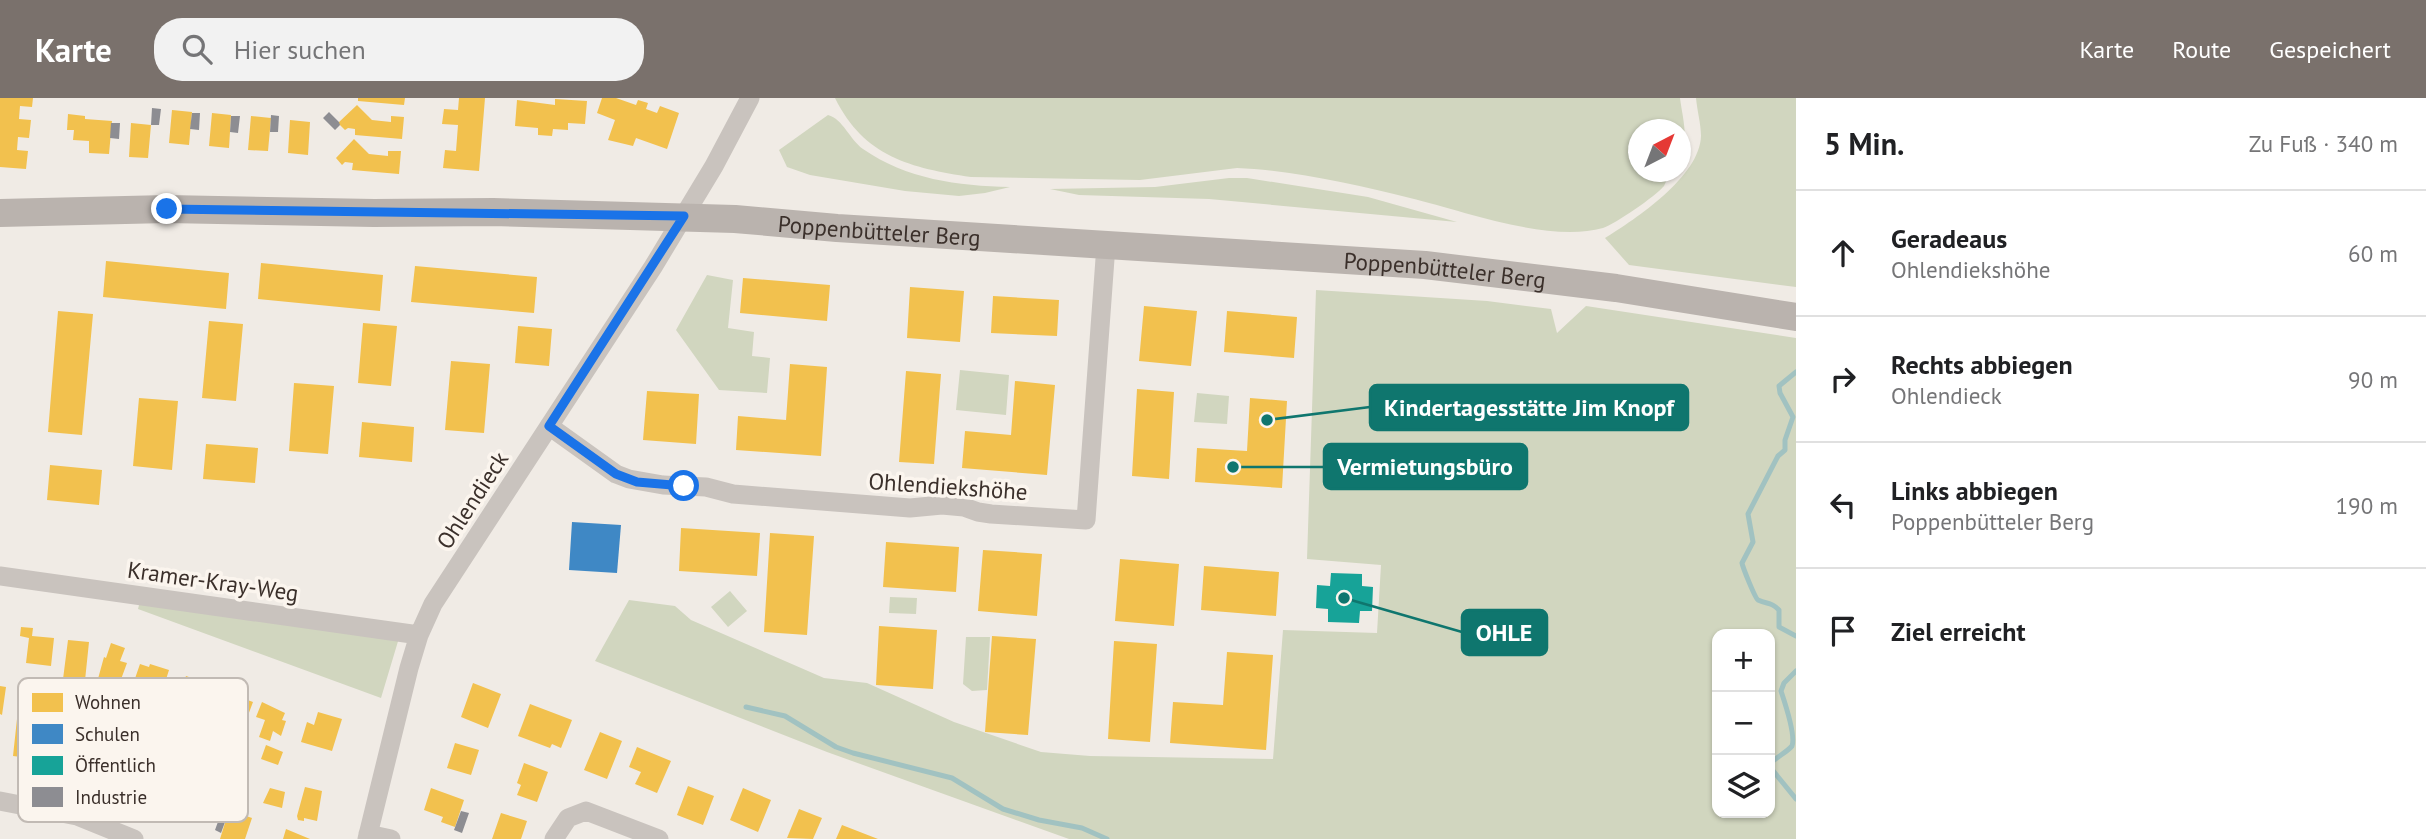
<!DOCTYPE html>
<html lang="de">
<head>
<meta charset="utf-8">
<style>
	:root { --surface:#fff; --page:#f2f2f2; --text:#202124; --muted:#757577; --line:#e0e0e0; --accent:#7a716c }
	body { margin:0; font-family:"PT Sans",sans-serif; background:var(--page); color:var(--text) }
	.controls { position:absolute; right:21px; bottom:21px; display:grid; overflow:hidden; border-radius:14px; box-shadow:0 2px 5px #0004 }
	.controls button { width:63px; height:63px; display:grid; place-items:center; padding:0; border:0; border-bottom:2px solid var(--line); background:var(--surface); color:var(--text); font:35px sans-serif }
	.compass { position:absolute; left:1628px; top:21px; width:63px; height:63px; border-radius:50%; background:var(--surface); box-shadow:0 2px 5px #0004; rotate:42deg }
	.stop { position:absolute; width:21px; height:21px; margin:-16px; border:5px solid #1a73e8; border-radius:50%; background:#fff }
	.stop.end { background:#1a73e8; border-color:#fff; box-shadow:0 2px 7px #0008 }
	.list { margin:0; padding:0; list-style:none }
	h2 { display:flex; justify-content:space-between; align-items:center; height:91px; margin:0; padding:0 28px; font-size:30px }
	h2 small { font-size:23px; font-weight:400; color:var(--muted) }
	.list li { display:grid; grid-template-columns:46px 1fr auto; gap:21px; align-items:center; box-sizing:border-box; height:126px; padding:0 28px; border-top:2px solid var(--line) }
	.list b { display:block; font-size:26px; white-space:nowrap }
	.list p { margin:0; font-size:23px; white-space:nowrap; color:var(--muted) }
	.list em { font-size:23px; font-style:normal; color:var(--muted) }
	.icon { flex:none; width:38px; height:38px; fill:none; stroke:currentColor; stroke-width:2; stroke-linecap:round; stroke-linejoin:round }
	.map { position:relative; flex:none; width:1796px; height:741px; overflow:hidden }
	header { display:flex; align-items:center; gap:42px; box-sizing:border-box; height:98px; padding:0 35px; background:var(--accent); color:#fff }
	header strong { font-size:33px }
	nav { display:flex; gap:38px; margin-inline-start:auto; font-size:24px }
	.search { width:490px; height:63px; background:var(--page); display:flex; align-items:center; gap:18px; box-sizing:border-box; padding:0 24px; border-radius:28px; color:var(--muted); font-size:26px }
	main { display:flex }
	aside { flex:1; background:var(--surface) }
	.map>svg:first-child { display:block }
</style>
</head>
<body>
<header>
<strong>Karte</strong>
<div class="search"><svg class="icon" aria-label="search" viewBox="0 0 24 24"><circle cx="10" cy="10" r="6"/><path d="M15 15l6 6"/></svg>Hier suchen</div>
<nav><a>Karte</a><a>Route</a><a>Gespeichert</a></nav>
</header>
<main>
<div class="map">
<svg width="1796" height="741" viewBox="0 0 1796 741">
	<rect width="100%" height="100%" fill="#f0ebe5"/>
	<!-- green -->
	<path fill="#d1d6bf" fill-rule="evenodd" d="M835 0H1680C1682 17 1689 40 1681 56L1680 32H1638V74H1670C1668 78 1666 84 1664 88 1656 98 1615 126 1603 130 1548 145 1464 113 1410 100 1358 87 1290 72 1237 70L1140 82 971 79C911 70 864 59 835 0Z
		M1696 0H1796V189L1629 167 1605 140C1636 121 1700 78 1701 38 1701 26 1697 12 1696 0Z
		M828 17C843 21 850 42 863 51 906 81 958 88 1010 89L985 95 959 98 905 93 810 77 787 69 779 52Z
		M1229 80H1247L1368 99 1457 124 1209 101 1079 97 1050 91 1155 89Z
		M707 177 733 182 728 230 754 234 752 258 770 260 767 295 719 292 676 232Z
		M1316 192 1487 203 1551 211 1557 235 1586 208 1796 240V741H1069L827 654 595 563 629 502 675 508 691 522 824 580 867 585 954 624 1041 654 1090 658 1273 661 1283 532 1377 535 1381 467 1307 461ZM1717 536H1770V715H1717Z
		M960 272 1009 277 1006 317 956 312Z
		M1197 295 1229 298 1227 326 1194 324Z
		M730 493 747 513 728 529 711 509Z
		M890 499 917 500 916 516 889 515Z
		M140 503 399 540 381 600 138 511Z
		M966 539H990L987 592 972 593 963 586Z"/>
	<!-- homes -->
	<path fill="#f2c14e" d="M0 0H33L32 9 20 8 19 21 31 22 29 40 18 39 17 52 28 53 26 71 0 69Z
		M358 0H405L404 7 358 3Z
		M459 0H485L479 73 443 70 445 52 456 53 458 27 442 26 444 11 458 12Z
		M602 0H616L636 7 638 2 648 5 646 11 657 15 660 8 679 15 667 51 636 40 633 48 608 42 615 22 597 15Z
		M555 1 587 3 585 26 568 25V32L553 31 552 38 538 37V30L515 28 517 2 555 7Z
		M357 7 372 22 391 24V18L404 19 402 41 355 37V31L348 30 345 32 338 25Z
		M172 12 192 14 189 47 169 45Z
		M212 15 231 17 229 50 209 48Z
		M68 16 85 18V21L112 23 109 56 89 55V43L73 42 74 32H67Z
		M251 18 271 20 268 53 248 52Z
		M290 22 310 24 308 57 288 55Z
		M131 25 151 27 148 60 129 59Z
		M354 41 369 56 388 58V53H401L399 76 352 72 353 65 345 64 342 67 336 60Z
		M106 163 229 175 226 211 103 199Z
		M261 165 383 177 380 213 258 201Z
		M415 168 537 179 534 215 411 204Z
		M743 180 830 187 827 223 740 215Z
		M910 189 964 193 960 244 907 240Z
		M993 198 1059 202 1057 238 991 235Z
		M1144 208 1197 213 1191 268 1139 263Z
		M58 213 93 216 82 337 48 334Z
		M1227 213 1297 219 1294 260 1224 254Z
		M209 223 243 226 236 303 202 300Z
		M363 225 397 228 391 288 358 285Z
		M518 228 552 231 549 268 515 265Z
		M451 263 490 266 484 335 445 332Z
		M790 266 827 269 821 358 736 352 738 318 786 322Z
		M906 273 941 276 934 366 899 364Z
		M1015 283 1055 287 1047 377 962 370 965 333 1011 337Z
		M294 285 334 288 328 356 289 353Z
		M1137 291 1174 294 1169 381 1132 378Z
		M647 293 699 296 696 346 643 342Z
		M139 300 178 303 172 372 133 368Z
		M1250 300 1287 303 1282 390 1195 384 1197 350 1247 353Z
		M362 324 414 329 412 364 359 359Z
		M206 346 258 350 255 385 203 381Z
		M50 367 102 372 99 407 47 402Z
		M681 430 760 435 757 478 679 473Z
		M770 435 814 438 807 537 764 534Z
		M886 444 959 449 956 494 883 489Z
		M983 452 1042 456 1037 518 978 513Z
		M1120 461 1179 466 1174 528 1115 523Z
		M1204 468 1279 474 1276 518 1201 512Z
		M879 528 937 532 933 591 876 587Z
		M21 529 33 530 32 538 54 540 51 568 26 565 29 540 20 538Z
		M992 538 1036 541 1028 637 985 634Z
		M68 542 89 544 84 592 62 589Z
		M1114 543 1157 546 1150 644 1108 641Z
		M111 545 125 550 120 563 127 565 116 595 96 588 104 559 106 560Z
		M1227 554 1273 557 1266 652 1170 645 1173 604 1223 607Z
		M140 566 149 569 150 566 169 572 162 594 151 593 148 601 130 595Z
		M186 578 212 587 200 622 174 612Z
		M473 585 501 596 488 630 461 619Z
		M0 588 6 589 2 617 0 616Z
		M226 594 253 604 241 636 213 626Z
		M262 604 285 615 282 622 286 623 281 638 273 633 270 643 259 639 265 622 256 619Z
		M530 606 572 622 561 650 552 646 550 650 518 638Z
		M318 614 342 621 332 653 301 644 307 624 314 627Z
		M17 621 44 624 39 661 13 658Z
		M600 634 622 643 607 681 584 672Z
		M455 645 479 652 471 677 447 670Z
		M266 647 283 654 278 667 261 661Z
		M637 649 671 663 657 695 635 686 641 674 629 669Z
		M524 665 548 674 537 704 517 697 521 687 517 685Z
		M688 688 714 698 703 727 677 717Z
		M305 689 322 693 317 723 304 720V723L298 722 297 718Z
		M270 690 285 694 282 710 263 705Z
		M431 690 464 702 455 729 441 724 443 719 424 712Z
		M743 690 771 702 758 734 730 722Z
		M799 711 822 720 813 741 787 740Z
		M229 712 252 720 245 741H220Z
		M501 715 527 723 521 741H492Z
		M842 727 878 741H836Z
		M286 731 310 741H283Z"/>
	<!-- schools -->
	<path fill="#3f88c5" d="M572 424 621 427 617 475 569 472Z"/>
	<!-- public -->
	<path fill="#17a398" d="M1331 475 1362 476V488L1373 489 1372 513H1360L1359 525 1328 524V511L1316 510 1317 487 1330 488Z"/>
	<!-- industry -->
	<path fill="#8d8d92" d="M152 10 161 11 159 27H151Z
		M329 14 339 24 340 27 335 32 323 20Z
		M192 15H200L199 32 190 31Z
		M271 17 279 18 278 34H270Z
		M231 18H240L238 35 230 34Z
		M111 25H120L119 41 110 40Z
		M223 710 229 713 221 735 215 732Z
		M461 713 469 715 462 735 454 732Z"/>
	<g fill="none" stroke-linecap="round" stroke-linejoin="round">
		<!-- stream -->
		<path stroke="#a1c2c1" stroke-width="5" d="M1796 274 1779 288 1780 295 1793 319 1785 342V352L1778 358 1748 416 1753 444 1742 465C1743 470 1755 500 1758 502 1768 507 1770 503 1779 512V529L1796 538
			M746 609 785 618 836 649 853 655 952 680 1003 711 1039 722 1082 730 1107 741
			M1770 666C1776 659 1786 655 1792 648 1796 637 1785 605 1781 593L1784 585 1796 573
			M1770 669 1796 701"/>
		<!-- street -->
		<path stroke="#c9c3be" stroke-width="19" d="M549 328 616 376 629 381 663 387 706 389 733 396 910 410 942 407 964 409 978 414 991 416 1086 422 1106 147
			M0 478 419 537
			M0 703 77 718 134 741
			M368 736 391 741
			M367 741 409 570 419 537 433 506 653 169 714 68 750 0
			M554 741 568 720 586 713 659 741"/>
		<!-- secondary -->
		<path stroke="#bab3ae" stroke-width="28" id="s1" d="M0 115 167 111 374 115 493 114 735 121 837 130 1425 167 1616 190 1796 219"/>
	</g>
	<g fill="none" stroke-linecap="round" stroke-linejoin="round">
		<!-- route -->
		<path stroke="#1a73e8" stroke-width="9" d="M167 111 684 118 549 328 616 376 637 384 684 388"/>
	</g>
	<g text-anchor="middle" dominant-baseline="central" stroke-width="7" stroke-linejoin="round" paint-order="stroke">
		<!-- street labels -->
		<g font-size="23" fill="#3b302b" stroke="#fbf5ee">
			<text stroke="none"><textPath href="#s1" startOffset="880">Poppenbütteler Berg</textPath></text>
			<text stroke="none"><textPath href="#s1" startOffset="1447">Poppenbütteler Berg</textPath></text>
			<text transform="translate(948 388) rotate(4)">Ohlendiekshöhe</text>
			<text transform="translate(472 402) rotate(-57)">Ohlendieck</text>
			<text transform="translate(213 483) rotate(8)">Kramer-Kray-Weg</text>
		</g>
	</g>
	<!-- legend -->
	<rect x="18" y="580" width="230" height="144" rx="10" fill="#fbf5ee" stroke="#c1bab4" stroke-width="2"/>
	<rect x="32" y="595" width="31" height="19" fill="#f2c14e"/>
	<rect x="32" y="626" width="31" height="20" fill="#3f88c5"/>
	<rect x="32" y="658" width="31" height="19" fill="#17a398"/>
	<rect x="32" y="689" width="31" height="20" fill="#8d8d92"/>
	<g font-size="19" fill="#3b302b">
		<text x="75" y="611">Wohnen</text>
		<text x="75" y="643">Schulen</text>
		<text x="75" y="674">Öffentlich</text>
		<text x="75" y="706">Industrie</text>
	</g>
	<!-- callouts -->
	<path fill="none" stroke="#0f766e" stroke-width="2.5" d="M1267 322L1370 309M1233 369L1324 369M1344 500L1462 534"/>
	<g fill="#0f766e" stroke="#fbf5ee" stroke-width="2.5">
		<circle cx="1267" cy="322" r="7"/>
		<circle cx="1233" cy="369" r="7"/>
		<circle cx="1344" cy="500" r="7"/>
	</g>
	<g fill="#0f766e" stroke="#0f766e" stroke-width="2.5">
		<rect x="1370" y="287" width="318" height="45" rx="7"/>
		<rect x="1324" y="346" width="203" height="45" rx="7"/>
		<rect x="1462" y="512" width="85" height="45" rx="7"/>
	</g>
	<g font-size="24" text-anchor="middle" font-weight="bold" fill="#fff">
		<text x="1529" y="318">Kindertagesstätte Jim Knopf</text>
		<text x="1425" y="377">Vermietungsbüro</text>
		<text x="1504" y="543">OHLE</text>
	</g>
</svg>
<div class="controls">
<button>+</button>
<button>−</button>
<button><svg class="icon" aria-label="layers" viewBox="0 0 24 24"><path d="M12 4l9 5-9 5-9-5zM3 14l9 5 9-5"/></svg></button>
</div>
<svg class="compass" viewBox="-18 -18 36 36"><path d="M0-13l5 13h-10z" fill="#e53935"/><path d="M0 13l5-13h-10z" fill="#757577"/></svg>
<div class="stop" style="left:684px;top:388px"></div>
<div class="stop end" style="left:167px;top:111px"></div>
</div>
<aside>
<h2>5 Min.<small>Zu Fuß · 340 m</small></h2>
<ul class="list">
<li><svg class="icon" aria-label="ahead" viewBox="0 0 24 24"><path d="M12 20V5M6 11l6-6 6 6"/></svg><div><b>Geradeaus</b><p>Ohlendiekshöhe</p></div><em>60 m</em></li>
<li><svg class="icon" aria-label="right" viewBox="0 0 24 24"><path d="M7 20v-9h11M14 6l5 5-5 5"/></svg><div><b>Rechts abbiegen</b><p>Ohlendieck</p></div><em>90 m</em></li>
<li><svg class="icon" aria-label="left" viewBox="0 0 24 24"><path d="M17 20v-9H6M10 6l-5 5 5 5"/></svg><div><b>Links abbiegen</b><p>Poppenbütteler Berg</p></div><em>190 m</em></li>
<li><svg class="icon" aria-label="arrive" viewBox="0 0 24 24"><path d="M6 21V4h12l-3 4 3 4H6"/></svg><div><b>Ziel erreicht</b></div></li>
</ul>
</aside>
</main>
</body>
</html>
